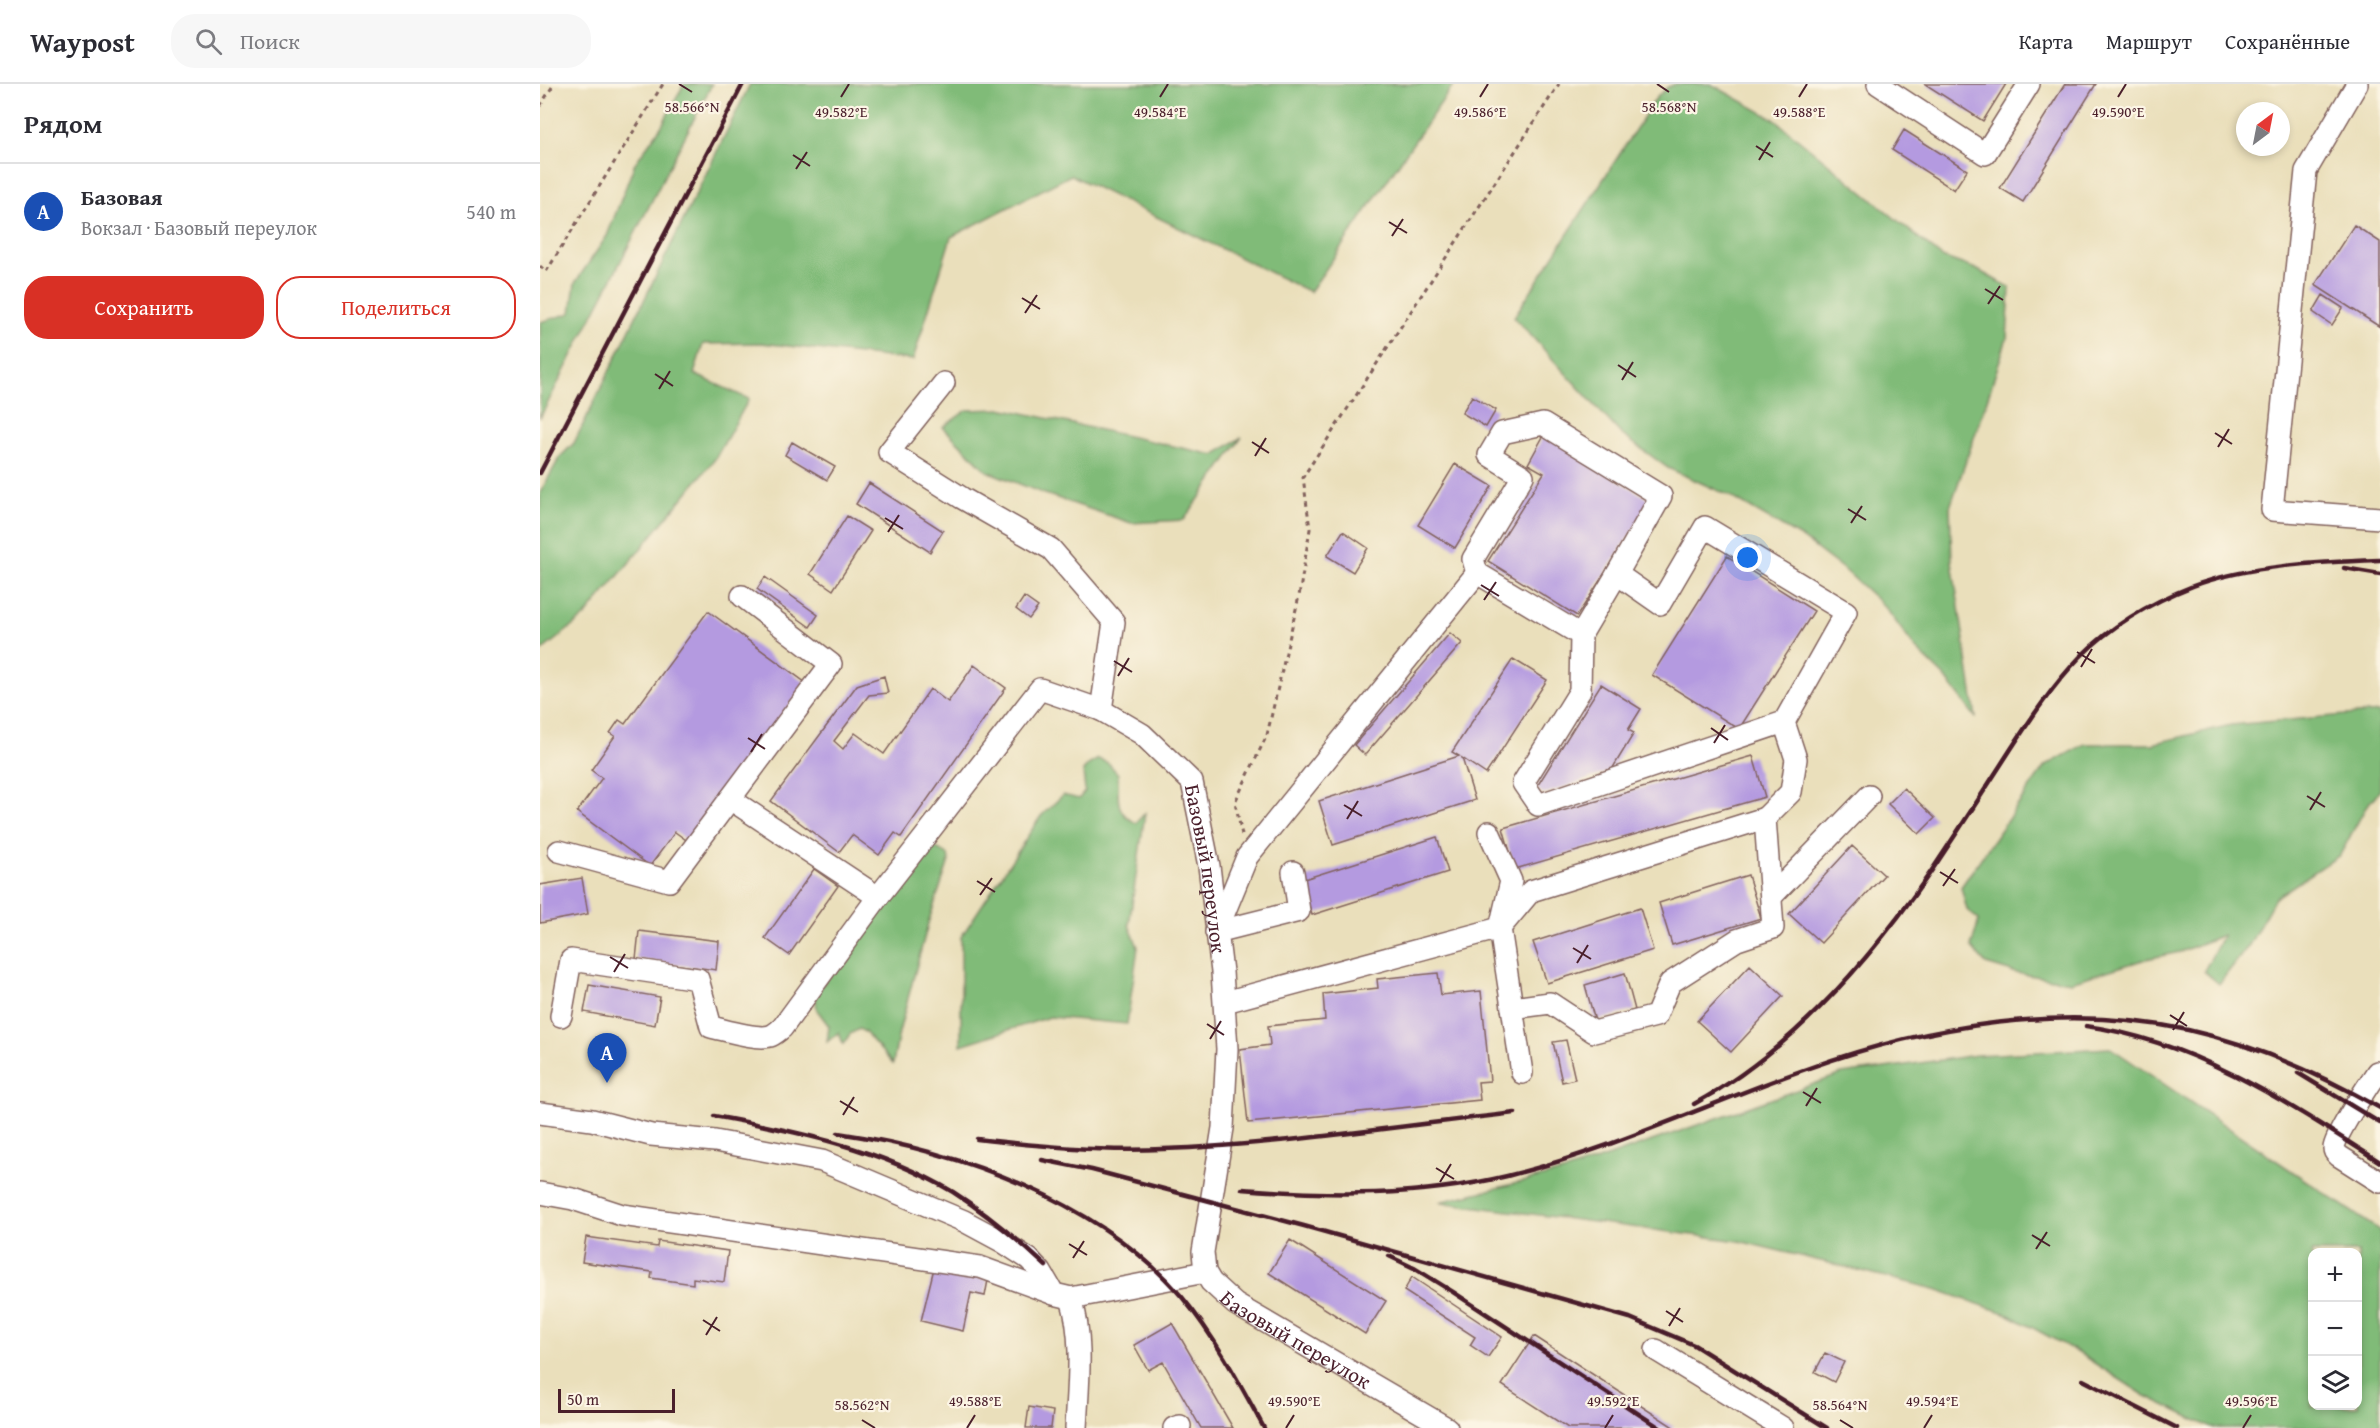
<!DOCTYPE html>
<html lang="ru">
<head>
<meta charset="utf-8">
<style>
	:root { --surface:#fff; --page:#f7f7f7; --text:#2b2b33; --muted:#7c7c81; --line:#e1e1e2; --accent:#d93025 }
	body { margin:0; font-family:"Gentium Book Plus",serif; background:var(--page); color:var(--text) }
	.controls { position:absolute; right:18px; bottom:18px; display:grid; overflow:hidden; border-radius:12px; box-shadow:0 3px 9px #0003 }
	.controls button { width:54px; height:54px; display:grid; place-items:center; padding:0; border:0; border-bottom:2px solid var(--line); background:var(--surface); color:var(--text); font:30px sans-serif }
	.compass { position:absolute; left:1696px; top:18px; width:54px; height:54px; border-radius:50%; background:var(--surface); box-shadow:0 3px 9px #0003; rotate:32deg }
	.scale { position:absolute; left:18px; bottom:15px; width:117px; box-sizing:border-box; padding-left:6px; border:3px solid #4a1f2b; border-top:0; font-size:16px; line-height:21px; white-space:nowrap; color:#4a1f2b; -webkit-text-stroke:4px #fcf5e5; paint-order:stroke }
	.you { position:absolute; left:1208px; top:474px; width:21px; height:21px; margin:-15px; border:4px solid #fff; border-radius:50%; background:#1a73e8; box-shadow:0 0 0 9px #1a73e833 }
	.badge { display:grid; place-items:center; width:39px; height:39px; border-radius:50%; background:var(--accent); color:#fff; font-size:20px; font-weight:700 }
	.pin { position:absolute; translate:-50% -50px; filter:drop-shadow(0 2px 3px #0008) }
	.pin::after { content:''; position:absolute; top:32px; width:21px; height:18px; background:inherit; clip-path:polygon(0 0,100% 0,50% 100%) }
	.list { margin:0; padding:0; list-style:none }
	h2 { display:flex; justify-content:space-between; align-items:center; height:78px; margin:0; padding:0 24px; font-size:26px }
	h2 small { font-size:20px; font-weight:400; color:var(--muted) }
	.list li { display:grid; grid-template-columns:39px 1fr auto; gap:18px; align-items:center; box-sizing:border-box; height:96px; padding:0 24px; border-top:2px solid var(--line) }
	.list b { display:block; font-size:22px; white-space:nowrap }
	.list p { margin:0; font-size:20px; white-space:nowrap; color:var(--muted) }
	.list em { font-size:20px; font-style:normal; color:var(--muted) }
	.actions { display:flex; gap:12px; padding:18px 24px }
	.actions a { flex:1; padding:14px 0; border:2px solid var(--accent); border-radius:24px; text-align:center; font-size:21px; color:var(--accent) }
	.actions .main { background:var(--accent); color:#fff }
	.icon { flex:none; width:33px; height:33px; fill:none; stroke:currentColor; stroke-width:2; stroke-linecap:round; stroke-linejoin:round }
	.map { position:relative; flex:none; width:1840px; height:1344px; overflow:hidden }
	header { display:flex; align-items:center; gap:36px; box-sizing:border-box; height:84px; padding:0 30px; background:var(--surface); border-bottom:2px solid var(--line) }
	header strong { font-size:28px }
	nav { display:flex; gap:33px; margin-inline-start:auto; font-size:21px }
	.search { width:420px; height:54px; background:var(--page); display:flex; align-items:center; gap:15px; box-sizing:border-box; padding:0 21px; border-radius:24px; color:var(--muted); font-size:22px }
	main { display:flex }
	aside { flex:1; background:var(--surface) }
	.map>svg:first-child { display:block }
</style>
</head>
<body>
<header>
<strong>Waypost</strong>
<div class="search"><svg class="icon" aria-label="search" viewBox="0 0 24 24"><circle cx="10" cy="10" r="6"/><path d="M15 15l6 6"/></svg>Поиск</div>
<nav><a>Карта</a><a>Маршрут</a><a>Сохранённые</a></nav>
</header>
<main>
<aside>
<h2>Рядом<small></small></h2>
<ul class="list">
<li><span class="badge" style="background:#1a4fb4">A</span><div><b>Базовая</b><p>Вокзал · Базовый переулок</p></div><em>540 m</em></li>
</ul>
<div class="actions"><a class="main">Сохранить</a><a>Поделиться</a></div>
</aside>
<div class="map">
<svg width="1840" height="1344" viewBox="0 0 1840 1344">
	<rect width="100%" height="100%" fill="#fcf5e5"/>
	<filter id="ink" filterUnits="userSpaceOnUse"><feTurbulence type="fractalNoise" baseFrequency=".0167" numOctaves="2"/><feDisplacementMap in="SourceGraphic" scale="12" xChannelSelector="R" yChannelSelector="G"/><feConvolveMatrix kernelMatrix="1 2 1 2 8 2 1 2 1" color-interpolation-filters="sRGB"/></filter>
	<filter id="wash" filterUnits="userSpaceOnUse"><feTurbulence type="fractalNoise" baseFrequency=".008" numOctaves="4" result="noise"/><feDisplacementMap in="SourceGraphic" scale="24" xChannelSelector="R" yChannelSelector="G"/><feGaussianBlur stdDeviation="1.35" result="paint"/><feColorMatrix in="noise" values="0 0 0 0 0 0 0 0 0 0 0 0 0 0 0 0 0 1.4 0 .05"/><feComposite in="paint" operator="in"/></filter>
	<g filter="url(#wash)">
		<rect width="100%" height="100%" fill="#eadfbb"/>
		<!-- forest -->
		<path fill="#80bb78" stroke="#656d52" stroke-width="1.5" fill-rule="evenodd" d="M144 0H172L0 334V238L31 229 35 199 67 152 95 79 121 43Z
			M210 0H914L770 208 531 91 411 153 373 276 221 259 163 260 154 290 209 315 175 375 45 532 0 568V409L20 373 34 359Z
			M1136 0H1171L1234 35 1402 173 1436 185 1470 204 1467 254 1444 325 1410 423 1412 478 1436 634 1405 593 1376 565 1345 523 1307 488 1262 454 1190 412 1128 384 1081 350 974 233 1116 14 1128 3Z
			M465 325 674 371 702 353 644 436 591 439 502 409 447 387 403 343 427 326Z
			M1840 628V706L1826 723 1800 771 1735 814 1709 861 1679 900 1664 887 1683 851 1640 868 1606 875 1531 898 1476 889 1446 880 1431 863 1439 836 1427 826 1421 803 1505 682 1545 660H1612L1691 641Z
			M558 675 568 679 578 690C579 713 573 727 596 739L605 729 589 841 598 863 587 940 510 933 421 961V853L501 732 523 711 539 715 545 707 543 687 548 681Z
			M393 762 408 771 409 777 389 836 359 948 353 980 325 948 319 945 310 950 303 960 299 948 287 958 289 942 277 926 275 910 336 830 358 809 367 791 387 765Z
			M1571 964 1840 1147V1344H1672L1604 1311 1534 1266 1467 1230 1395 1205 1199 1157 899 1118 1027 1087 1302 990 1437 971ZM1772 1168H1818V1322H1772Z"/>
		<g id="blocks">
			<!-- building -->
			<path fill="#b49ae0" d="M1385 0H1466L1443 37Z
				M1525 0H1556L1483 118 1460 104Z
				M1364 46 1427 86 1414 106 1352 66Z
				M1814 141 1840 158V243L1775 201Z
				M1783 211 1803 224 1792 241 1773 228Z
				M932 312 956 326 946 343 922 329Z
				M1004 351 1112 417 1037 532 948 477 1004 389 988 380Z
				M252 358 295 383 287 396 245 371Z
				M915 380 952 402 915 464 878 441Z
				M329 399 403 447 390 468 316 420Z
				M307 432 331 447 293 506 270 490Z
				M803 447 828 464 813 488 787 472Z
				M1187 472 1274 527 1199 645 1112 591Z
				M225 493 278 531 270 543 217 505Z
				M484 513 498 523 489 535 476 525Z
				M168 527 266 599 149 758 135 748 110 782 37 728 62 694 51 686 75 652 70 649 79 636 85 640Z
				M910 549 922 559 825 671 814 661Z
				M973 575 1007 596 946 690 922 674 935 716 793 761 779 717 919 672 912 668Z
				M434 581 466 604 361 753 355 749 339 771 312 751 299 768 231 717 317 601 344 592 348 609 329 611 294 657 303 665 315 649 344 670 390 605 408 618Z
				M1061 600 1101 625 1088 646 1094 649 1071 687 1004 710 996 704Z
				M1213 672 1225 713 975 785 963 744Z
				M1364 704 1395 734 1379 750 1348 720Z
				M897 753 908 788 772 831 761 796Z
				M1312 762 1344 791 1281 859 1249 830Z
				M274 785 298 802 249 871 225 854Z
				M1208 791 1221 834 1132 861 1119 819Z
				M42 794 48 830 0 839V801Z
				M1100 824 1113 866 1007 899 993 858Z
				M99 847 179 857 176 886 96 875Z
				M1210 881 1243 912 1191 968 1157 937Z
				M898 889 901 911 941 907 950 997 938 998 940 1016 708 1039 700 965 730 961 728 942 785 936 783 910 838 904 837 895Z
				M1085 889 1095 926 1055 937 1045 901Z
				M49 901 120 913 115 941 44 928Z
				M1026 956 1035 995 1022 998 1013 958Z
				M46 1153 117 1163 118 1157 188 1167 184 1198 153 1194V1200L111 1194 112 1188 42 1178Z
				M750 1156 846 1217 825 1250 729 1189Z
				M394 1184 448 1196 445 1212 431 1209 423 1247 381 1237Z
				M872 1193 962 1253 948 1273 930 1261 935 1253 864 1207Z
				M632 1239 693 1344H661L623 1278 608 1286 594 1261Z
				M994 1252 1135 1344H1028L962 1301Z
				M1285 1269 1304 1278 1294 1298 1275 1288Z
				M489 1323 513 1327 511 1344H486Z"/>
		</g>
	</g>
	<g filter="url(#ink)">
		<use href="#blocks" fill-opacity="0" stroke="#82625d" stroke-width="1.5"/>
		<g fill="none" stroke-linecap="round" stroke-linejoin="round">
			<defs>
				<g id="minor">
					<path d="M1338 0 1445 70 1489 0"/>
					<path d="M1817 0 1766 87 1732 426 1840 434"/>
					<path d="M404 299 349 368 422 414 511 465 574 538 561 626"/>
					<path d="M937 489 933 475 983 392 949 371 962 349 1003 340 1121 412 1077 490"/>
					<path d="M202 512 291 580 190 715 338 813"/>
					<path d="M1225 734 1251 708 1256 675 1244 638 1306 528 1165 443 1120 520 1077 490 1041 551 1040 607 983 699 998 721 1244 638"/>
					<path d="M949 748 971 797 960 844 982 989"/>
					<path d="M19 767 129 797 190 715"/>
					<path d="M1231 813 1329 712"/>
					<path d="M678 844 707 773 937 489 1041 551"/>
					<path d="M676 848 759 827 753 788"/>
					<path d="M685 918 960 844 991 807 1225 734 1233 844 1197 856 1130 899 1116 932 1054 948 1010 919 972 924"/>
					<path id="s1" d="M21 932 31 876 158 895 171 943C185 946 217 956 230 952 234 951 238 947 242 944L338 813 500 605 561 626 602 650 652 698 669 782 682 888 687 965 683 1044 663 1168 665 1188 671 1198 695 1220 907 1344"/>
					<path d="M1837 988C1829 1000 1793 1054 1794 1064 1794 1069 1796 1069 1799 1072L1840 1098"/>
					<path d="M0 1029 52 1036 111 1051 175 1057 282 1077 424 1137 463 1158 489 1175 501 1188 514 1210 531 1214 665 1188"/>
					<path d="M0 1109 33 1115 82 1131 440 1183 514 1210"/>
					<path d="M531 1214C544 1255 538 1302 536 1344"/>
					<path d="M1116 1266 1243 1344"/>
					<path d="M634 1344 640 1342"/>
				</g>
			</defs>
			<!-- minor casing -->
			<use href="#minor" stroke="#82625d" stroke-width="24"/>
			<!-- path -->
			<path stroke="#82625d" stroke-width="3" stroke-dasharray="4.5 4.5" stroke-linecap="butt" d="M0 22 14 0
				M0 182 6 188 123 0
				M702 751 695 718 727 651 759 512 770 445 763 393 1019 0"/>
			<!-- minor -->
			<use href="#minor" stroke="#fff" stroke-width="21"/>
			<!-- rail -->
			<path stroke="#4a1f2b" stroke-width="4.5" d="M0 389 203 0
				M1804 484 1840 490
				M1546 942C1653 956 1751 1021 1840 1078
				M1758 989 1840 1039
				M1154 1020C1249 969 1329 877 1390 789 1417 749 1444 707 1471 665 1492 633 1513 601 1540 573 1571 542 1612 518 1653 502 1709 481 1781 478 1840 476
				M174 1032C256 1047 341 1065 413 1108 446 1129 477 1155 506 1182
				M298 1049C420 1067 560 1117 642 1213 675 1253 699 1298 724 1344
				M437 1055C498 1062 562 1068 623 1065 741 1061 858 1042 975 1029
				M502 1076 552 1086 764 1142 1090 1234 1154 1261 1287 1344
				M702 1105C791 1112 880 1113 967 1092 1071 1066 1169 1019 1269 984 1388 941 1523 919 1648 946 1716 961 1780 990 1840 1024
				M849 1172 874 1184 913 1208 1120 1344
				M1543 1296 1637 1344"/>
		</g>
	</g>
	<!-- ticks -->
	<path fill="none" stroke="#4a1f2b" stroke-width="2" d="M139 0 152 8M1117 0 1129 8M301 13 309 0M620 13 628 0M940 13 948 0M1259 13 1267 0M1578 13 1586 0M1216 62 1233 73M253 71 270 82M1219 76 1230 58M256 85 267 68M849 138 867 149M852 152 863 135M1445 205 1463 216M482 214 500 225M1448 220 1460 202M485 229 497 211M1078 281 1096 293M115 290 133 302M1082 296 1093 278M119 305 130 287M1675 349 1692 360M712 358 729 369M1678 363 1689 345M715 372 726 354M1308 425 1326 436M345 434 363 445M1311 439 1322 422M348 448 359 431M941 501 959 512M944 516 956 498M1537 568 1555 579M574 577 592 588M1541 583 1552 565M578 592 589 574M1171 644 1188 656M208 654 225 665M1174 659 1185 641M211 668 222 650M1767 712 1785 723M804 721 822 732M1770 726 1781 708M807 735 818 717M1400 788 1418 799M437 797 455 808M1403 802 1415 785M440 811 452 794M1033 864 1051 875M70 873 88 884M1037 879 1048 861M74 888 85 870M1630 931 1647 942M667 940 684 951M1633 946 1644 928M670 955 681 937M1263 1008 1281 1019M300 1017 318 1028M1266 1022 1277 1004M303 1031 314 1013M896 1084 914 1095M900 1098 911 1080M1492 1151 1510 1162M529 1160 547 1171M1496 1165 1507 1148M533 1174 544 1157M1126 1227 1143 1238M163 1236 180 1247M1129 1242 1140 1224M166 1251 177 1233M322 1336 335 1344M1300 1336 1313 1344M427 1344 435 1331M746 1344 754 1331M1065 1344 1073 1331M1384 1344 1392 1331M1703 1344 1711 1331"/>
	<g text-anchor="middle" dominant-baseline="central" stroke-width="4.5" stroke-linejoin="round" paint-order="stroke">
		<!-- street labels -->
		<g font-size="21" fill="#4a1f2b" stroke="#fcf5e5">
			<text stroke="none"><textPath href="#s1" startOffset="1005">Базовый переулок</textPath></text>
			<text stroke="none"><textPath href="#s1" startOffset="1526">Базовый переулок</textPath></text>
		</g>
	</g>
	<g font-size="15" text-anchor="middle" fill="#4a1f2b" stroke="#fcf5e5" stroke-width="4.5" stroke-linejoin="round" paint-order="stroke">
		<text x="152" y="28">58.566°N</text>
		<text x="1129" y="28">58.568°N</text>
		<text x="301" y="33">49.582°E</text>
		<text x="620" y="33">49.584°E</text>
		<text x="940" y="33">49.586°E</text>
		<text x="1259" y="33">49.588°E</text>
		<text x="1578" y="33">49.590°E</text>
		<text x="435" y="1322">49.588°E</text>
		<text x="754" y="1322">49.590°E</text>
		<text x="1073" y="1322">49.592°E</text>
		<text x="1392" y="1322">49.594°E</text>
		<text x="1711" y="1322">49.596°E</text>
		<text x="322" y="1326">58.562°N</text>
		<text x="1300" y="1326">58.564°N</text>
	</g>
</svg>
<div class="controls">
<button>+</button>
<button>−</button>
<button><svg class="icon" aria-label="layers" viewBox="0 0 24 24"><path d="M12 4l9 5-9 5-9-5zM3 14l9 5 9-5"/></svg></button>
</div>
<svg class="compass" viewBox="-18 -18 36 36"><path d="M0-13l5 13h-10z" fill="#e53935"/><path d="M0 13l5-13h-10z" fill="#7c7c81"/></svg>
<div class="scale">50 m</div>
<div class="you"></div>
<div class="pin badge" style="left:67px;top:999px;background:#1a4fb4">A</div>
</div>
</main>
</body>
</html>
